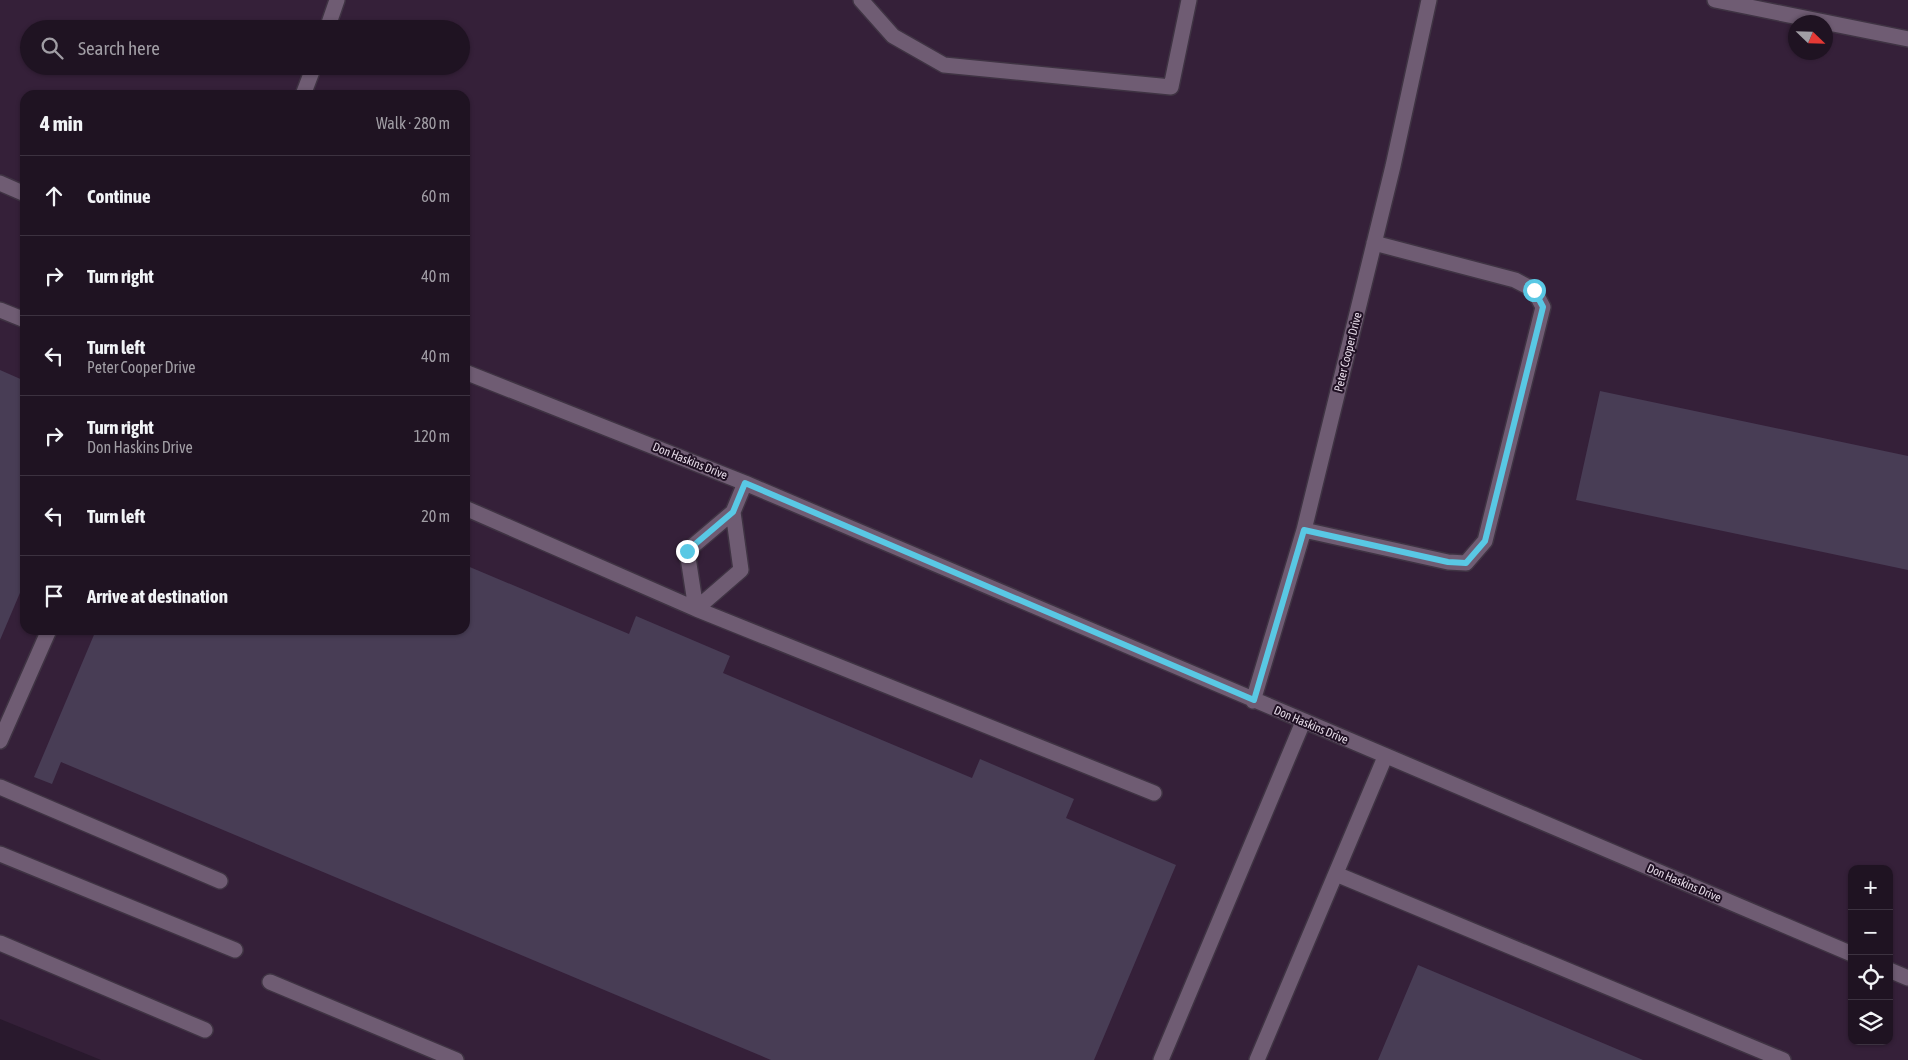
<!DOCTYPE html>
<html lang="en">
<head>
<meta charset="utf-8">
<style>
	:root { --surface:#1f1322; --page:#2c202f; --text:#f1f3f6; --muted:#a19ea5; --line:#3c3240 }
	body { margin:0; font-family:"Asap Condensed",sans-serif; background:var(--page); color:var(--text) }
	.controls { position:absolute; right:15px; bottom:15px; display:grid; overflow:hidden; border-radius:10px; box-shadow:0 1px 4px #0004 }
	.controls button { width:45px; height:45px; display:grid; place-items:center; padding:0; border:0; border-bottom:1px solid var(--line); background:var(--surface); color:var(--text); font:25px sans-serif }
	.compass { position:absolute; left:1788px; top:15px; width:45px; height:45px; border-radius:50%; background:var(--surface); box-shadow:0 1px 4px #0004; rotate:113deg }
	.stop { position:absolute; width:15px; height:15px; margin:-11px; border:4px solid #59c8e4; border-radius:50%; background:#fff }
	.stop.end { background:#59c8e4; border-color:#fff; box-shadow:0 1px 5px #0008 }
	.list { margin:0; padding:0; list-style:none }
	h2 { display:flex; justify-content:space-between; align-items:center; height:65px; margin:0; padding:0 20px; font-size:21px }
	h2 small { font-size:16px; font-weight:400; color:var(--muted) }
	.list li { display:grid; grid-template-columns:32px 1fr auto; gap:15px; align-items:center; box-sizing:border-box; height:80px; padding:0 20px; border-top:1px solid var(--line) }
	.list b { display:block; font-size:19px; white-space:nowrap }
	.list p { margin:0; font-size:16px; white-space:nowrap; color:var(--muted) }
	.list em { font-size:16px; font-style:normal; color:var(--muted) }
	.icon { flex:none; width:28px; height:28px; fill:none; stroke:currentColor; stroke-width:2; stroke-linecap:round; stroke-linejoin:round }
	.map { position:relative; flex:none; width:1908px; height:1060px; overflow:hidden }
	.search { position:absolute; background:var(--surface); box-shadow:0 1px 4px #0004; left:20px; top:20px; width:450px; height:55px; display:flex; align-items:center; gap:12px; box-sizing:border-box; padding:0 18px; border-radius:28px; color:var(--muted); font-size:19px }
	.panel { position:absolute; background:var(--surface); box-shadow:0 1px 4px #0004; left:20px; top:90px; width:450px; height:545px; border-radius:15px }
	.map>svg:first-child { display:block }
</style>
</head>
<body>
<div class="map">
<svg width="1908" height="1060" viewBox="0 0 1908 1060">
	<rect width="100%" height="100%" fill="#29192d"/>
	<!-- built -->
	<path fill="#352039" fill-rule="evenodd" d="M0 0H1908V1060H101L0 1019ZM1796 22H1826V52H1796ZM29 29H461V66H29ZM25 95H465V630H25ZM1852 869H1889V1041H1852Z"/>
	<!-- building -->
	<path fill="#483d55" d="M0 370 25 381V581L0 640Z
		M1600 391 1908 456V570L1576 500Z
		M465 565 629 634 636 616 730 656 723 673 972 778 980 759 1074 799 1066 818 1176 865 1094 1060H771L61 762 52 784 34 777 96 630H465Z
		M1418 965 1643 1060H1378Z"/>
	<g fill="none" stroke-linecap="round" stroke-linejoin="round">
		<defs>
			<path id="minor" d="M861 0 893 36 944 65 1171 87 1189 0
				M1715 0 1908 39
				M327 29 337 0
				M303 95 314 66
				M0 183 25 194
				M0 310 25 320
				M465 372 745 483 1852 954
				M465 508 696 609 1154 793
				M1304 530 1448 562 1466 563 1485 541 1543 307 1534 290 1515 280 1374 243
				M696 609 687 551 733 512 745 483
				M696 609 741 570 733 512
				M1253 701 1304 530 1393 166 1429 0
				M0 741 49 630
				M0 787 220 881
				M0 854 235 950
				M1336 874 1783 1060
				M0 943 205 1030
				M1889 970 1908 978
				M270 982 456 1060
				M1161 1060 1303 722
				M1257 1060 1385 757"/>
		</defs>
		<!-- minor casing -->
		<use href="#minor" stroke="#3f3343" stroke-width="18"/>
		<!-- minor -->
		<use href="#minor" stroke="#6f5c73" stroke-width="15"/>
	</g>
	<g fill="none" stroke-linecap="round" stroke-linejoin="round">
		<!-- route -->
		<path stroke="#59c8e4" stroke-width="6" d="M687 551 733 512 745 483 1254 700 1304 530 1448 562 1466 563 1485 541 1543 307 1534 290"/>
	</g>
	<g text-anchor="middle" dominant-baseline="central" stroke-width="4" stroke-linejoin="round" paint-order="stroke">
		<!-- street labels -->
		<g font-size="12" fill="#e4d9e6" stroke="#1f1023">
			<text transform="translate(1348 352) rotate(-76)">Peter Cooper Drive</text>
			<text transform="translate(690 461) rotate(22)">Don Haskins Drive</text>
			<text transform="translate(1311 725) rotate(23)">Don Haskins Drive</text>
			<text transform="translate(1684 883) rotate(23)">Don Haskins Drive</text>
		</g>
	</g>
</svg>
<div class="controls">
<button>+</button>
<button>−</button>
<button><svg class="icon" aria-label="locate" viewBox="0 0 24 24"><circle cx="12" cy="12" r="6"/><path d="M12 2v4M12 18v4M2 12h4M18 12h4"/></svg></button>
<button><svg class="icon" aria-label="layers" viewBox="0 0 24 24"><path d="M12 4l9 5-9 5-9-5zM3 14l9 5 9-5"/></svg></button>
</div>
<svg class="compass" viewBox="-18 -18 36 36"><path d="M0-13l5 13h-10z" fill="#e53935"/><path d="M0 13l5-13h-10z" fill="#a19ea5"/></svg>
<div class="stop" style="left:1534px;top:290px"></div>
<div class="stop end" style="left:687px;top:551px"></div>
<div class="search"><svg class="icon" aria-label="search" viewBox="0 0 24 24"><circle cx="10" cy="10" r="6"/><path d="M15 15l6 6"/></svg>Search here</div>
<section class="panel">
<h2>4 min<small>Walk · 280 m</small></h2>
<ul class="list">
<li><svg class="icon" aria-label="ahead" viewBox="0 0 24 24"><path d="M12 20V5M6 11l6-6 6 6"/></svg><div><b>Continue</b></div><em>60 m</em></li>
<li><svg class="icon" aria-label="right" viewBox="0 0 24 24"><path d="M7 20v-9h11M14 6l5 5-5 5"/></svg><div><b>Turn right</b></div><em>40 m</em></li>
<li><svg class="icon" aria-label="left" viewBox="0 0 24 24"><path d="M17 20v-9H6M10 6l-5 5 5 5"/></svg><div><b>Turn left</b><p>Peter Cooper Drive</p></div><em>40 m</em></li>
<li><svg class="icon" aria-label="right" viewBox="0 0 24 24"><path d="M7 20v-9h11M14 6l5 5-5 5"/></svg><div><b>Turn right</b><p>Don Haskins Drive</p></div><em>120 m</em></li>
<li><svg class="icon" aria-label="left" viewBox="0 0 24 24"><path d="M17 20v-9H6M10 6l-5 5 5 5"/></svg><div><b>Turn left</b></div><em>20 m</em></li>
<li><svg class="icon" aria-label="arrive" viewBox="0 0 24 24"><path d="M6 21V4h12l-3 4 3 4H6"/></svg><div><b>Arrive at destination</b></div></li>
</ul>
</section>
</div>
</body>
</html>
